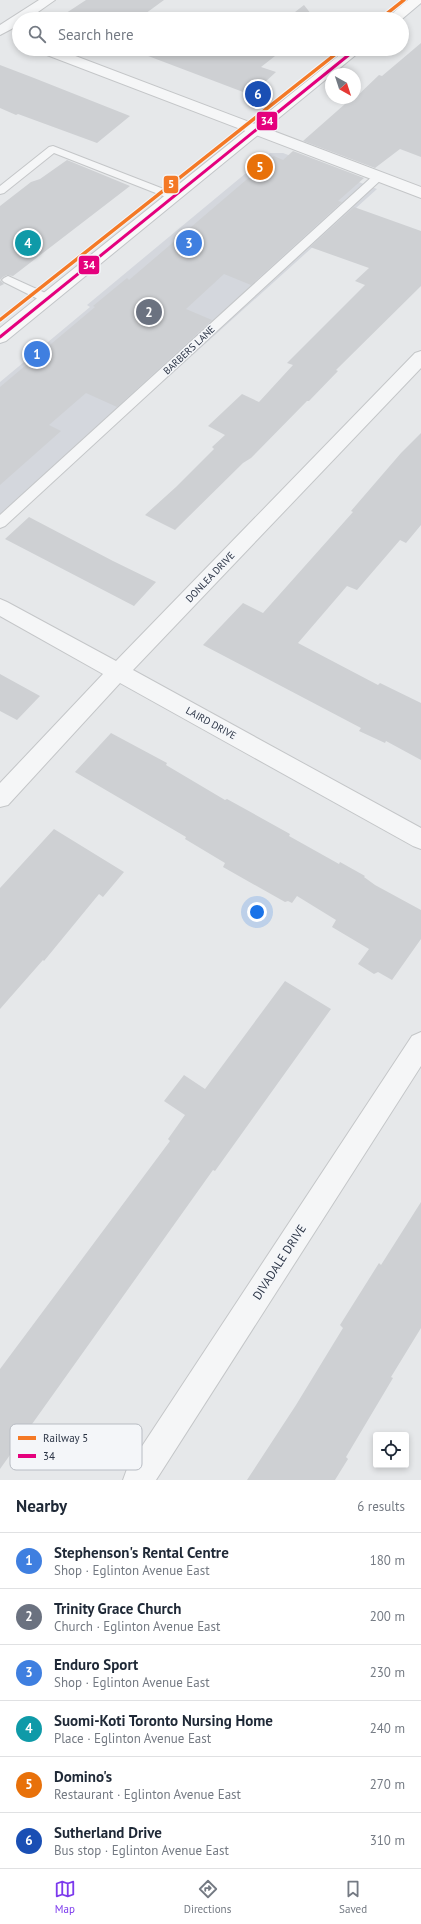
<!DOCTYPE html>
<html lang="en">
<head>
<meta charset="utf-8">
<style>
	:root { --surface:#fff; --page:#f6f6f7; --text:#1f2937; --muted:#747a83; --line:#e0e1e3; --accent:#7c3aed }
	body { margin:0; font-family:"PT Sans",sans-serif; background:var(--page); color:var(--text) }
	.controls { position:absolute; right:12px; bottom:12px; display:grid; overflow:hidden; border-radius:4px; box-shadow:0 2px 6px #0003 }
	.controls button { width:36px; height:36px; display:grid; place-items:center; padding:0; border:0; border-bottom:1px solid var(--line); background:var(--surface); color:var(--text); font:20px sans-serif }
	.compass { position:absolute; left:325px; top:68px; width:36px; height:36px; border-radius:50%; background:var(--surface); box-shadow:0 2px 6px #0003; rotate:141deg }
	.you { position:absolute; left:257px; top:912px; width:14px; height:14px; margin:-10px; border:3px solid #fff; border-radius:50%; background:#1a73e8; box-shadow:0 0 0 6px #1a73e833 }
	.badge { display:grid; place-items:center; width:26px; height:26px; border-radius:50%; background:var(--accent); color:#fff; font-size:13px; font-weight:700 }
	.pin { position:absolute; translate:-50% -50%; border:2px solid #fff; box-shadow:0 1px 4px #0006 }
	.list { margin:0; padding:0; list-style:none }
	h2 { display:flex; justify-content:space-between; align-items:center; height:52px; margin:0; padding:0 16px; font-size:17px }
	h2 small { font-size:13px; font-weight:400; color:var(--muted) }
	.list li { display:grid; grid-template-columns:26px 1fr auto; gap:12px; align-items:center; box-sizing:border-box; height:56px; padding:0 16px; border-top:1px solid var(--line) }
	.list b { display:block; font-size:15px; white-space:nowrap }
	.list p { margin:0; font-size:13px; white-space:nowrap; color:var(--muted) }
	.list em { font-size:13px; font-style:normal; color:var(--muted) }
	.icon { flex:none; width:22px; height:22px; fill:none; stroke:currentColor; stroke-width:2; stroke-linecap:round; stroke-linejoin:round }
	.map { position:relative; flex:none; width:421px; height:1480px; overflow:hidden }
	.search { position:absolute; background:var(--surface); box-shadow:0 2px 6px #0003; left:12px; right:12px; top:12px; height:44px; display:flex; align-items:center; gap:10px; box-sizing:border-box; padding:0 14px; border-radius:22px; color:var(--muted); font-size:15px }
	.sheet { height:388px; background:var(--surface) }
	nav { display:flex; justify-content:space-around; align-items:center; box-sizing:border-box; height:56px; border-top:1px solid var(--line); background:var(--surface); font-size:11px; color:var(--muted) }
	nav a { display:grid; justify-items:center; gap:2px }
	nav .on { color:var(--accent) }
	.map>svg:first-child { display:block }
</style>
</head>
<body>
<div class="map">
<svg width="421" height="1480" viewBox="0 0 421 1480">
	<rect width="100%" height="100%" fill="#e6e8ea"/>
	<!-- built -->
	<path fill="#d4d7dd" d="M270 153H283L377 189 0 529V382L90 307 87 305Z"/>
	<!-- building -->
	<path fill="#ced0d3" d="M86 0H164L138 19H57Z
		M304 5 315 19H286Z
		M421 43V157L400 149 375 168 303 141 345 104 355 98 379 75 382 76Z
		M135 49H284L261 67 276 72 251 95 135 51Z
		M0 65 34 78 130 116 97 143 18 114 16 115 0 108Z
		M293 151 364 178 338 201 342 202 251 285 224 274 186 309 212 320 117 407 86 393 49 425 61 431 0 485V387L95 307 93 306 127 278 129 280 274 156 283 160Z
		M67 160 130 186 13 276 7 275 3 277 0 280 4 284 0 286V206L31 182 40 179Z
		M354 207 421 231V286L336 370 338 371 309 401H307L251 458 243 463 175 530 145 515 176 487 214 449 212 447 225 435 208 426 242 394 259 402 293 365 287 363 365 285 355 281 369 268 310 247Z
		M421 433V525L406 543 400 540 357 590 347 586 298 643 378 685 380 683 421 703V760L386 741 385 743 359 731 361 728 203 645 243 603 263 613 353 512 351 511 401 453Z
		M29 517 113 561 156 582 134 606 5 539Z
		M0 674 40 696 17 720 0 711Z
		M111 733 167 763 166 765 225 800 227 799 290 834 289 836 339 864 340 862 365 876 364 877 375 885 421 910V939L392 980 378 972 374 974 358 964 369 949 332 927 336 920 297 896 292 903 288 901 285 902 223 867 225 863 185 839 186 837 75 772Z
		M54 829 124 872 103 897 99 894 44 961 43 960 0 1009V888Z
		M285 981 331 1009 215 1171 213 1170 0 1469V1369L170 1141 168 1139 185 1115 164 1101 184 1075 205 1089Z
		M421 1202V1328L391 1377 393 1378 346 1457 348 1459 335 1480H247L296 1405 343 1328 340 1325 379 1263 381 1265Z"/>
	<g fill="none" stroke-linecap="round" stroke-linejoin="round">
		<defs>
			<path id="lane" d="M53 146 179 195 180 197 175 200 171 199 54 153 4 193 0 194V186L49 147Z
				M379 173 383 174 384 176 383 178 5 526 0 528V515L375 174Z
				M8 276 52 296 54 299 48 303 44 302 4 282 2 280 4 278Z"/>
			<path id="street" d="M39 0H55L28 19H19V25L0 35V25Z
				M37 49H57L421 187V198L39 52Z
				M421 351V368L133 670 421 828V849L413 846 120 683 8 805 0 807V783L103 674 0 616V599L7 602 116 661 415 353Z
				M421 1032V1066L156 1480H123L127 1469 412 1036Z"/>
			<path id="primary" d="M408 0H421V3L402 19H386Z
				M347 49H363L6 341 0 343V328Z"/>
		</defs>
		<!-- lane casing -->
		<use href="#lane" stroke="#c4c6c8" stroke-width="2"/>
		<!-- street casing -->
		<use href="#street" stroke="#c4c6c8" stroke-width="2"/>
		<!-- primary casing -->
		<use href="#primary" stroke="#c2c5c8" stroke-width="2"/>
		<!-- lane -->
		<use href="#lane" fill="#f5f6f7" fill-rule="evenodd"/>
		<!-- street -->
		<use href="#street" fill="#f5f6f7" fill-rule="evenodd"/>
		<!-- primary -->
		<use href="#primary" fill="#f8f8f8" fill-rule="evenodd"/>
		<defs>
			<path id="bus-1" d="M0 337 356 49"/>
		</defs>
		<!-- bus-1 casing -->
		<use href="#bus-1" stroke="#f4f6f9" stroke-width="5"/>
		<!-- bus-1 -->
		<use href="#bus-1" stroke="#e5007d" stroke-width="3"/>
		<defs>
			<path id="rail-1" d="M380 19 404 0
				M0 320 342 49"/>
		</defs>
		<!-- rail-1 casing -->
		<use href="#rail-1" stroke="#f4f6f9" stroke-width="5.5"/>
		<!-- rail-1 -->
		<use href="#rail-1" stroke="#f47926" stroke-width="3.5"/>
	</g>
	<g text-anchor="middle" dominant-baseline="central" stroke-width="3" stroke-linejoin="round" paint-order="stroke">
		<!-- street labels -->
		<g font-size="10" fill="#2b3445" stroke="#f4f6f9">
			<text transform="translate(189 350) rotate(-43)">BARBERS LANE</text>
			<text transform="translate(210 577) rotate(-46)">DONLEA DRIVE</text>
			<text transform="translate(211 723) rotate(29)">LAIRD DRIVE</text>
		</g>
		<!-- near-street labels -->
		<g font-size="12" fill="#2b3445" stroke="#f4f6f9">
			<text transform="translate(279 1262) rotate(-57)">DIVADALE DRIVE</text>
		</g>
	</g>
	<!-- legend -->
	<rect x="10" y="1424" width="132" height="46" rx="6" fill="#f4f6f9" stroke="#b8bcc3" stroke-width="1"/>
	<rect x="18" y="1436" width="18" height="4" fill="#f47926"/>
	<rect x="18" y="1454" width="18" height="4" fill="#e5007d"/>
	<g font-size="11" fill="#2b3445">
		<text x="43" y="1442">Railway 5</text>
		<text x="43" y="1460">34</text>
	</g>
	<g stroke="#f4f6f9" stroke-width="1.5">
		<rect x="256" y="111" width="22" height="20" rx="4" fill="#e5007d"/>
		<rect x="163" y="175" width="16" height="19" rx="4" fill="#f47926"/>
		<rect x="78" y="255" width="22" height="20" rx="4" fill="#e5007d"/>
	</g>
	<g font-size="11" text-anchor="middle" font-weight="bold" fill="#fff">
		<text x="267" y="125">34</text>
		<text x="171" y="188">5</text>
		<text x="89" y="269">34</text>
	</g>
</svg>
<div class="controls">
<button><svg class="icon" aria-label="locate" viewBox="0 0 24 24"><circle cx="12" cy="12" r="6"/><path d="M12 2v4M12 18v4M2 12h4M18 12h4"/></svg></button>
</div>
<svg class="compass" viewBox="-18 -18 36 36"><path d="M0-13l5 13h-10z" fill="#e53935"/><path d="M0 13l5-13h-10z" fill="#747a83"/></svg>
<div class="you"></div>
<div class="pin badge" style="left:37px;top:354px;background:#3f7fe0">1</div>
<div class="pin badge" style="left:149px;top:312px;background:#6b7280">2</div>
<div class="pin badge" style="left:189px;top:243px;background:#3f7fe0">3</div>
<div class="pin badge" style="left:28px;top:243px;background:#0f9aa8">4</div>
<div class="pin badge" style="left:260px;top:167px;background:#e8710a">5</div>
<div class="pin badge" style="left:258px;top:94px;background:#1a4fb4">6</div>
<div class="search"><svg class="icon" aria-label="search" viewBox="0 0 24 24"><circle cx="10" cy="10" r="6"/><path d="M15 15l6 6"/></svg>Search here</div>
</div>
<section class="sheet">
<h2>Nearby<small>6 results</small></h2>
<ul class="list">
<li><span class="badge" style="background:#3f7fe0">1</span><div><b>Stephenson's Rental Centre</b><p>Shop · Eglinton Avenue East</p></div><em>180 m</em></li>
<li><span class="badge" style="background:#6b7280">2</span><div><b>Trinity Grace Church</b><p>Church · Eglinton Avenue East</p></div><em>200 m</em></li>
<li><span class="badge" style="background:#3f7fe0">3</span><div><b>Enduro Sport</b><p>Shop · Eglinton Avenue East</p></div><em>230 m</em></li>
<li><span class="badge" style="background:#0f9aa8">4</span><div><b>Suomi-Koti Toronto Nursing Home</b><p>Place · Eglinton Avenue East</p></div><em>240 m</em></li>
<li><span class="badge" style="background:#e8710a">5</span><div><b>Domino's</b><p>Restaurant · Eglinton Avenue East</p></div><em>270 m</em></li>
<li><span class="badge" style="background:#1a4fb4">6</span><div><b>Sutherland Drive</b><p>Bus stop · Eglinton Avenue East</p></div><em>310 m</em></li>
</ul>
</section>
<nav>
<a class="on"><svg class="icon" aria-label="map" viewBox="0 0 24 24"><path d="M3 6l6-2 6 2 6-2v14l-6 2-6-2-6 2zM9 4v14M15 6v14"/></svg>Map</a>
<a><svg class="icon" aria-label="directions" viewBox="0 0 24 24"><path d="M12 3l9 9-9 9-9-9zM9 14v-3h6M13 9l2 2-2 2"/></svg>Directions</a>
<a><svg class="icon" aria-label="saved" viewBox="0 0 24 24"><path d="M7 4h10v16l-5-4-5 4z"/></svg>Saved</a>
</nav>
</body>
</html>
